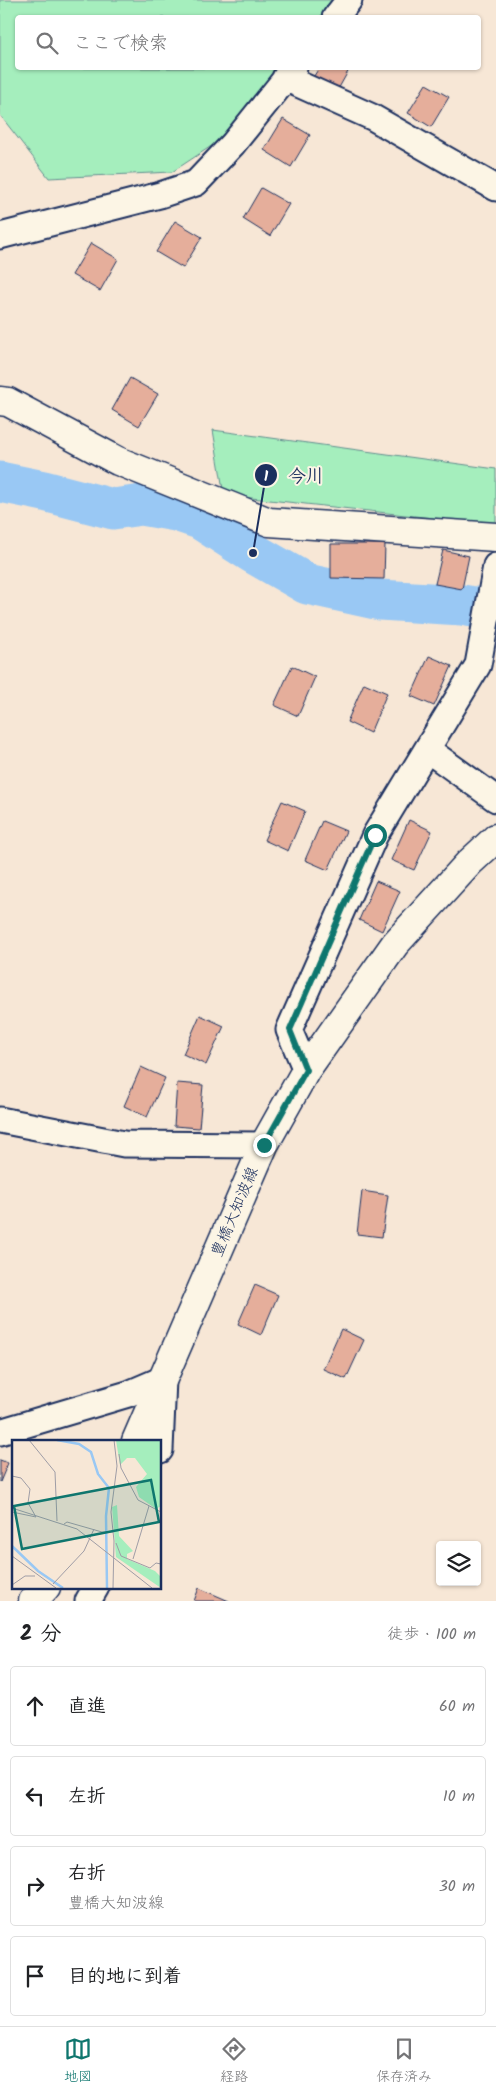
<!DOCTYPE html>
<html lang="ja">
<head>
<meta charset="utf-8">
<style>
	:root { --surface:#fff; --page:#f6f6f6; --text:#202124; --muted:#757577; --line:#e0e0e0; --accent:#0f766e }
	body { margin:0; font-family:Kalam,"Klee One",sans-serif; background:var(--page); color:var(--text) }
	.controls { position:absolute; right:15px; bottom:15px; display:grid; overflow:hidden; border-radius:5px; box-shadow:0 1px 4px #0004 }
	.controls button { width:45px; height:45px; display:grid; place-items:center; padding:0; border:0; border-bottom:1px solid var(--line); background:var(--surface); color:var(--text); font:25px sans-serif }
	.stop { position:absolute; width:15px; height:15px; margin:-11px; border:4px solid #0f766e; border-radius:50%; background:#fff }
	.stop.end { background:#0f766e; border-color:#fff; box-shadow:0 1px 5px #0008 }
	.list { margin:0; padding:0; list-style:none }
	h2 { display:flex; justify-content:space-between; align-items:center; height:65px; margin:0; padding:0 20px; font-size:21px }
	h2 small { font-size:16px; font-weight:400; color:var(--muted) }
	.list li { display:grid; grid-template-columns:32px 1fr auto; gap:15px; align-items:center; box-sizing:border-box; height:80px; margin:0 10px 10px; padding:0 10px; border:1px solid var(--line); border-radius:5px }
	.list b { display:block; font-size:19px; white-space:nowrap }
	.list p { margin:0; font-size:16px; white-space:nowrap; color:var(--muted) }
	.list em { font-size:16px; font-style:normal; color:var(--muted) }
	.icon { flex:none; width:28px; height:28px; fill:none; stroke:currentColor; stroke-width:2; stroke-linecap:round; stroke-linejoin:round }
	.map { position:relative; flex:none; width:496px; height:1601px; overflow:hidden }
	.search { position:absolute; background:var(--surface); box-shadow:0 1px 4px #0004; left:15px; right:15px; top:15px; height:55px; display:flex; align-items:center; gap:12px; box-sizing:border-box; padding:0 18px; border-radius:5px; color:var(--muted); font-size:19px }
	.sheet { height:425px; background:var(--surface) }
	nav { display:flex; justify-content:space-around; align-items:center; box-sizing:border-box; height:70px; border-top:1px solid var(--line); background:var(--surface); font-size:14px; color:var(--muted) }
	nav a { display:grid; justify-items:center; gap:2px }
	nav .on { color:var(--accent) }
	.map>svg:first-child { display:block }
</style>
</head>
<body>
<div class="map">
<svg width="496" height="1601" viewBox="0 0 496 1601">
	<rect width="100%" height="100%" fill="#f7e7d6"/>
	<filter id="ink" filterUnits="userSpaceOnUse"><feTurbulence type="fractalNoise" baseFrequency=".02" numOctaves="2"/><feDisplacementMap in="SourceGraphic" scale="10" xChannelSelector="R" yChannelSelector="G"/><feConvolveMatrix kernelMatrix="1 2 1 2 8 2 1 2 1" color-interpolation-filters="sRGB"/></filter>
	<g filter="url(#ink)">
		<!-- green -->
		<path fill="#a5eebd" stroke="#608e8e" d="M0 0H335L326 17 18 18V68H284L225 137 172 172 49 178 0 115Z
			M213 430 496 469V525L224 495Z"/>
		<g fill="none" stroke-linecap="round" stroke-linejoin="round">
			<!-- river -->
			<path stroke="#99c8f4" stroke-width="41" d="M0 482 44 491 113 509 142 505 176 511 200 519 253 553 307 584 380 600 462 605 496 611"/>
		</g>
		<!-- building -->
		<path fill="#e5ae9b" stroke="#1b2f5e" d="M319 68H350L336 93 312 79Z
			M426 84 449 97 431 127 408 113Z
			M283 119 310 135 291 167 264 150Z
			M261 188 289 204 270 236 243 219Z
			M175 221 202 237 183 268 156 252Z
			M91 243 118 259 100 291 72 275Z
			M130 378 158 394 139 426 112 410Z
			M331 544H385L384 579 331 578Z
			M443 550 469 556 462 589 435 584Z
			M429 656 452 666 434 706 411 696Z
			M292 666 315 677 298 716 274 705Z
			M364 683 387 693 370 733 347 722Z
			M282 801 305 811 288 851 264 840Z
			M409 820 432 831 414 870 391 860Z
			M322 821 346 831 328 870 305 860Z
			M376 881 400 891 382 931 359 920Z
			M200 1015 224 1026 206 1065 183 1054Z
			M141 1067 165 1078 147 1117 124 1106Z
			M177 1083 203 1085 199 1128 174 1126Z
			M362 1191 388 1195 382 1237 357 1234Z
			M255 1285 278 1295 261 1335 238 1324Z
			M341 1329 364 1340 346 1379 323 1369Z
			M0 1460 8 1463 0 1482Z
			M199 1588 229 1601H194Z"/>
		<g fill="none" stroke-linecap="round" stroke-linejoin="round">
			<defs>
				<path id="minor" d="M335 18 349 0
					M285 78 372 117 496 188
					M0 236 160 195 196 183 233 144 294 68
					M428 750 496 799
					M306 1070 289 1030 375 835 478 665 496 566
					M0 1120 124 1144 264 1145
					M0 1432 128 1394 163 1379 160 1450
					M88 1601 96 1587"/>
				<path id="tertiary" d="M0 401 8 402 118 461 269 522 496 537"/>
				<path id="primary" d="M136 1441 264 1145 306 1070 395 944 469 863 496 838
					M33 1601 46 1587"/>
			</defs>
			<!-- minor casing -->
			<use href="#minor" stroke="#1b2f5e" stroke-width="29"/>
			<!-- tertiary casing -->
			<use href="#tertiary" stroke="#1b2f5e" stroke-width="31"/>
			<!-- primary casing -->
			<use href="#primary" stroke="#1b2f5e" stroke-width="31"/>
			<!-- minor -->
			<use href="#minor" stroke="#fcf5e5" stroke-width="25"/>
			<!-- tertiary -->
			<use href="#tertiary" stroke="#fcf5e5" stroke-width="28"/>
			<!-- primary -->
			<use href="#primary" stroke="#fcf5e5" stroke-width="28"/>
		</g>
	</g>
	<g fill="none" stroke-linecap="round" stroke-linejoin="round" filter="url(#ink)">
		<!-- route -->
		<path stroke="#0f766e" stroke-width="6" d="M264 1145 306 1070 290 1030 375 835"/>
	</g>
	<g text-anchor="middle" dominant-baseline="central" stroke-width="4" stroke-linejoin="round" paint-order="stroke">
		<!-- street labels -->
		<g font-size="16" fill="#1b2f5e" stroke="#fcf5e5">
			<text transform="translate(235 1212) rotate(-67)">豊橋大知波線</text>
		</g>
	</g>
	<!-- overview -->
	<g transform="translate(12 1440)">
		<rect width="149" height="149" fill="#f7e7d6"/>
		<path d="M104 0H149V66L144 69 127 57 124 47 135 34 123 18H115L108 25ZM105 65 107 96 121 111 115 114V119L143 131 149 137V148L104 117 100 67Z" fill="#a5eebd"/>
		<path fill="none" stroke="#99c8f4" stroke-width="2.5" d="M45 0 67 4 79 12 86 34 97 48 94 76 95 148M0 106 26 131 51 148"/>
		<path fill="none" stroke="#9f9da6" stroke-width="1" d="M17 0 43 32 45 81M107 14 109 28 126 60 149 72M0 36 9 38 18 49 16 63 24 77 0 72M0 68 65 89 140 148M52 84 55 82 90 92H101M104 103 109 116 138 128 144 123 149 124M0 116 44 148M121 119 137 66M41 144 72 111 82 89M0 145 13 136H23M101 148 102 101 99 72 105 26 102 0"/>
		<path fill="#0f766e" fill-opacity="0.15" stroke="#0f766e" stroke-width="2.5" d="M139 40 147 82 10 109 2 66Z"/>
		<rect width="149" height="149" fill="none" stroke="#1b2f5e" stroke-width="2.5"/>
	</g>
	<!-- callouts -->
	<path fill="none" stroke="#1b2f5e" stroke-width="2" d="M253 553L266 475"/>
	<g fill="#1b2f5e" stroke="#fcf5e5" stroke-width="2">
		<circle cx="253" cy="553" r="5"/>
		<circle cx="266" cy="475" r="12"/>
	</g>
	<g font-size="15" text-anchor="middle" font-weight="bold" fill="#fff">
		<text x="266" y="481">1</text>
	</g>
	<g font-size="18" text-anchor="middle" font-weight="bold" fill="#1b2f5e" stroke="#fcf5e5" stroke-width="4" stroke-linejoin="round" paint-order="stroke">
		<text x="306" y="482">今川</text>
	</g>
</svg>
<div class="controls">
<button><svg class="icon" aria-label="layers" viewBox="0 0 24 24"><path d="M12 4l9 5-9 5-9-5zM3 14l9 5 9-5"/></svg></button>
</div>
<div class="stop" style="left:375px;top:835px"></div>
<div class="stop end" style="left:264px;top:1145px"></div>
<div class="search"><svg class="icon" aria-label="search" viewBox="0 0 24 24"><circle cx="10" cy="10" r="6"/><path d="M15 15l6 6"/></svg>ここで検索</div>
</div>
<section class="sheet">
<h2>2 分<small>徒歩 · 100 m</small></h2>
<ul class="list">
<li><svg class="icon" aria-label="ahead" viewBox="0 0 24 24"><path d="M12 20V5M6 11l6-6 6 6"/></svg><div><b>直進</b></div><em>60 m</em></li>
<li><svg class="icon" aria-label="left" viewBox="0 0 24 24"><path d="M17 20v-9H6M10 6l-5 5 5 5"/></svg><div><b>左折</b></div><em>10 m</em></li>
<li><svg class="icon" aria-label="right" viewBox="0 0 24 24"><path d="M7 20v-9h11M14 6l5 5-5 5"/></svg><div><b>右折</b><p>豊橋大知波線</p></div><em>30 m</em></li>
<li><svg class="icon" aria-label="arrive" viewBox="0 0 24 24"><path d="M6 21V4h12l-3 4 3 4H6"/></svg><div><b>目的地に到着</b></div></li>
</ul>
</section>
<nav>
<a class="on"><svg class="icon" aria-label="map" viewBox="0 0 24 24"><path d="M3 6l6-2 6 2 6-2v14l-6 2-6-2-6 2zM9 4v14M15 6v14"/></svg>地図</a>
<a><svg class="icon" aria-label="directions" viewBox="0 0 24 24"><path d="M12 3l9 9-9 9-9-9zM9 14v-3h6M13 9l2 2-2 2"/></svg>経路</a>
<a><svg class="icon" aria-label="saved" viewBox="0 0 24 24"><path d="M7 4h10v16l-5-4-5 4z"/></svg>保存済み</a>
</nav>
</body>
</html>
